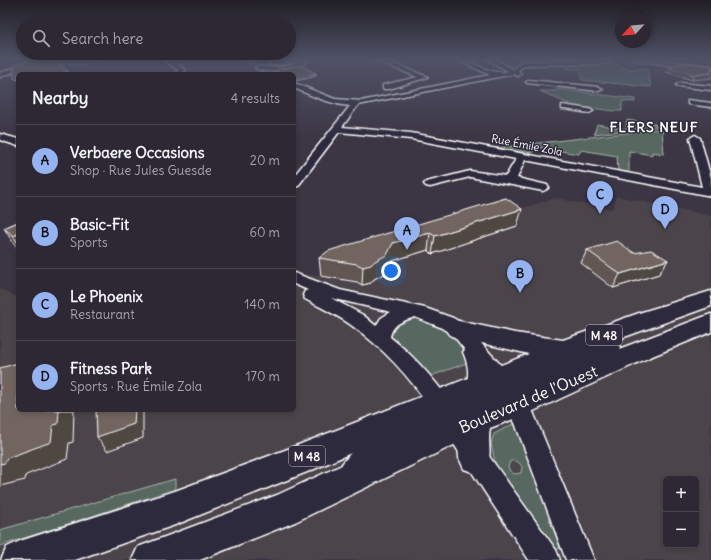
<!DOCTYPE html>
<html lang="en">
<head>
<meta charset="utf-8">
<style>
	:root { --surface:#2d2833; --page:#39343f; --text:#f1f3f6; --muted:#a7a6ac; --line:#48444e; --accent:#95b2f1 }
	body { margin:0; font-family:Delius,sans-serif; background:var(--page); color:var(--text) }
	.controls { position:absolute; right:12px; bottom:12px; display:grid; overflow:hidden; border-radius:6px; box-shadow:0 2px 6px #0003 }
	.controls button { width:36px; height:36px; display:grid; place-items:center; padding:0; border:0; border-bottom:1px solid var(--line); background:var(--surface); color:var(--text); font:20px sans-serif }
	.compass { position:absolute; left:615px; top:12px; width:36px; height:36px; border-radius:50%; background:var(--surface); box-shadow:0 2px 6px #0003; rotate:244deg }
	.you { position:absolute; left:391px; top:271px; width:14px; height:14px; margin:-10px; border:3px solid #fff; border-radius:50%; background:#1a73e8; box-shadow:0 0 0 6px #1a73e833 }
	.badge { display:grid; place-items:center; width:26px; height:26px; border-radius:50%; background:var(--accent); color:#111; font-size:13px; font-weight:700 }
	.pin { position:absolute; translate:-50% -33px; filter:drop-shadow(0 1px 2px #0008) }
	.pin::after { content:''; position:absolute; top:21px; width:14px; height:12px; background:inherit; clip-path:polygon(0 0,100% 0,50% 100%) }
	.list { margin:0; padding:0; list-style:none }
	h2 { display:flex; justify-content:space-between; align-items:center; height:52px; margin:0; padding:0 16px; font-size:17px }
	h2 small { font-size:13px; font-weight:400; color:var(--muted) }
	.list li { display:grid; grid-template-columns:26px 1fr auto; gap:12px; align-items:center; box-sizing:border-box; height:72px; padding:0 16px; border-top:1px solid var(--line) }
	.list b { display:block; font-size:15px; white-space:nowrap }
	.list p { margin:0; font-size:13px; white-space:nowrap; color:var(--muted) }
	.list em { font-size:13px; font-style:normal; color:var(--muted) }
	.icon { flex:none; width:22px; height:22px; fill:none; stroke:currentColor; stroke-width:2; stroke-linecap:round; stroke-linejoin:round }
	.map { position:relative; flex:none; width:711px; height:560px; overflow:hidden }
	.search { position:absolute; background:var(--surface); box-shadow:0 2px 6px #0003; left:16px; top:16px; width:280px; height:44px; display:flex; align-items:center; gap:10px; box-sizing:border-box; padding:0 14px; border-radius:22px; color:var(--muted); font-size:15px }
	.panel { position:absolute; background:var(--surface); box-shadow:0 2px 6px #0003; left:16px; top:72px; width:280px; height:340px; border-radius:6px }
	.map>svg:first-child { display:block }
</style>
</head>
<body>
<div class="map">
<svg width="711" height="560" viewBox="0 0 711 560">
	<rect width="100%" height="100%" fill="#3c3644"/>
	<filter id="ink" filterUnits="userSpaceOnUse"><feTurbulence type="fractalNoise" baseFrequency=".025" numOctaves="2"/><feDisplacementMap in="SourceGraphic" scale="8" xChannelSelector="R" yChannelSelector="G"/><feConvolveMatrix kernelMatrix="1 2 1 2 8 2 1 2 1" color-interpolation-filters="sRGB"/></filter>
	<g filter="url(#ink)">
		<!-- built -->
		<path fill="#4c444c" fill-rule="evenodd" d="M616 196 711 216V560H0V289L18 297V410H294V274L320 276 329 268 555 198 609 209 614 208ZM666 479H696V545H666Z"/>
		<!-- green -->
		<path fill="#56675f" stroke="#aab3af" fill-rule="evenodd" d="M51 60H100L84 65 67 64 40 65Z
			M561 63H610L628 69 647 68 651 87 582 80 580 69H569Z
			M557 89 635 99V102L622 101V111H615L573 106 540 91H556Z
			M627 120 655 124 656 127 636 129 626 127Z
			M597 124 631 130 594 134Z
			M659 129H662L664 154 652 152V155L629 151V173L618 171 617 156 581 150 579 154 536 147 532 153 496 148V150L488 149Z
			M412 317C445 325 454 332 472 361L428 377 391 338 389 331 393 326Z
			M513 424 518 425 560 548 554 551 497 472 491 443 494 434ZM510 461C515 460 520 462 522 467L521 473 514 474 510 471 508 467Z
			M175 479V489L0 546V530Z"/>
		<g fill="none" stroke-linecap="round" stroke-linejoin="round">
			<defs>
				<path id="minor" d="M36 60H46L0 77V73Z
					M164 60H173L185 70 182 74H175L178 70Z
					M243 60H254V61L251 63Z
					M300 60H308C305 62 303 65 300 66 290 70 263 74 255 68L258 66C270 68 290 69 300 60Z
					M374 60H384L428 77 389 89H383V85L418 77Z
					M457 60C475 60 491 77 508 71L488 60H496L513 69 522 61 613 60 603 64 524 65 518 71 521 74 518 76 513 74 358 105 342 127 411 133 702 187 690 138 695 135 700 138 711 178V196L525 160 517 178 547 185 549 187 547 189 543 191 470 177 430 187 426 186 424 184 426 182 470 171 506 176 516 159 411 139 339 132 298 186 294 187V176L350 106C329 104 313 96 294 88V83L335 99 361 101 490 75Z
					M632 60H657L711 66V70Z
					M529 80 599 87 603 89 599 91 527 83 526 82Z
					M680 83 711 86V90L678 86 676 85Z
					M688 100 711 103V107L688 104Z
					M562 105 589 109 593 111 589 113 565 109H562Z
					M0 134 18 139V146L0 140Z
					M294 273 340 290 425 308 453 318 465 325 506 371 533 412 594 560H566L515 423 489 379C487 395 475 410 461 417L556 550 560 560H529L442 426 377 456 360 482 351 485 342 482 339 473 342 464 361 440 431 409C410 377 382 347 351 325 337 315 320 307 305 299L303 295 305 291 308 290 294 284ZM331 298 391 312 381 318 376 326 363 315ZM415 317 440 327 453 335 465 350 463 352C472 372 470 390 450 401 432 377 414 356 390 337 393 323 403 321 415 317Z"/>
				<path id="major" d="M711 291V306L616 340 620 347 619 349 711 314V332L650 357 527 414 490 428C487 445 493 453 486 469L475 473 464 469 459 458 458 443 295 522 200 560H132L138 547 277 495 394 441 468 410 478 398 312 470 175 525 75 560H1L7 547 20 541 175 491 301 444 529 354 451 336 447 330 451 324 459 321 515 333 563 340 642 312Z"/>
			</defs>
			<!-- minor casing -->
			<use href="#minor" stroke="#fff" stroke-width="3"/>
			<!-- major casing -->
			<use href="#major" stroke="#fff" stroke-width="3"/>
			<!-- minor -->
			<use href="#minor" fill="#2f2a3d" fill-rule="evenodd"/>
			<!-- major -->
			<use href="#major" fill="#2f2a3d" fill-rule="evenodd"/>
		</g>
		<!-- wall -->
		<path fill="#625753" stroke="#fff" d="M266 60H290V64L270 66 266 62Z
			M669 65 711 66 692 80 666 72Z
			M276 70 316 73V76L296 81H294V74H278Z
			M12 73 18 74V80L15 79Z
			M506 198 517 226 432 254 428 250 392 261 386 273 374 279 371 283 362 285 357 282 321 276 319 258Z
			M18 222V248L15 246 4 228Z
			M587 250 634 253 668 260 659 274 613 288 581 263Z"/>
		<!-- shaded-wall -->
		<path fill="#504743" stroke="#fff" d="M269 60H290V64L270 66Z
			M68 71 69 74H58Z
			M316 73V76L296 81V79Z
			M711 73V78L692 80 694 75Z
			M522 209 517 226 432 254 435 236Z
			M430 233 428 250 392 261 386 273 374 279 371 283 362 285 363 267 375 261 393 243Z
			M18 234V243L13 236Z
			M668 260 659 274 613 288 620 274Z
			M59 410H74L73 442 69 443 67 459 26 475 25 480 0 486V464L7 458 53 425Z
			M135 410H143V438L107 451 97 437Z"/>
		<!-- building -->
		<path fill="#726560" stroke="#fff" d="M30 60H52L68 71 58 74H18V75L12 73 16 65Z
			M688 63 711 66V73L694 75 668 67H673L669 65Z
			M299 65 316 73 296 79 294 78V74H281L276 70Z
			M506 198 522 209 435 236 430 233 393 243 387 255 375 261 371 265 363 267 357 264 319 258 328 251Z
			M18 222V234L13 236 4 228Z
			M617 241 634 253 651 250 668 260 620 274 587 250Z
			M18 363V410H59L58 424 53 425 51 442 7 458 5 463 0 464V368Z
			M96 410H135L134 424 97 437Z"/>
	</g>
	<!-- sky -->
	<linearGradient id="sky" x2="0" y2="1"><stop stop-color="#211e25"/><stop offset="0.43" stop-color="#505267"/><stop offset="1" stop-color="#505267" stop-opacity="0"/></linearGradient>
	<rect width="711" height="139" fill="url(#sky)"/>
	<g text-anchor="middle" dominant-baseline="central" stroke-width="3" stroke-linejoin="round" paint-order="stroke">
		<!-- far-street labels -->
		<g font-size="11" fill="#fff" stroke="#2f2a3d">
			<text transform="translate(527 145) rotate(11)">Rue Émile Zola</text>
		</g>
		<!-- shield labels -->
		<g fill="#2f2a3d" stroke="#c1bfc5" stroke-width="1">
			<rect x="586" y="325" width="36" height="20" rx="3"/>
			<rect x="289" y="446" width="36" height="20" rx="3"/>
		</g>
		<g font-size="12" font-weight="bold" fill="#fff">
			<text x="604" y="335">M 48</text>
			<text x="307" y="456">M 48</text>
		</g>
		<!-- far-district labels -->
		<g font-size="14" font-weight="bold" letter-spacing="1" fill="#fff" stroke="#2f2a3d">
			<text x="654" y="127">FLERS NEUF</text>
		</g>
		<!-- near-street labels -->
		<g font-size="16" fill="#fff" stroke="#2f2a3d">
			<text transform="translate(528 399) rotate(-23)">Boulevard de l'Ouest</text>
		</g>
	</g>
</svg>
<div class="controls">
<button>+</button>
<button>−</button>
</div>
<svg class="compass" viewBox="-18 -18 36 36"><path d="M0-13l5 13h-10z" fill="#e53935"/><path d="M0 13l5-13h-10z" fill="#a7a6ac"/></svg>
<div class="you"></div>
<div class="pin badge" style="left:407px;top:250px">A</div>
<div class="pin badge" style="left:520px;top:293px">B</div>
<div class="pin badge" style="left:600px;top:214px">C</div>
<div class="pin badge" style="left:665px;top:229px">D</div>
<div class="search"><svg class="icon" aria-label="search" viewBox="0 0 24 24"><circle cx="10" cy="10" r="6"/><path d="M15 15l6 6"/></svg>Search here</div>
<section class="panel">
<h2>Nearby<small>4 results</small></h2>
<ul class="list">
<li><span class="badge">A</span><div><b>Verbaere Occasions</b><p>Shop · Rue Jules Guesde</p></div><em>20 m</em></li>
<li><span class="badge">B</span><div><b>Basic-Fit</b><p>Sports</p></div><em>60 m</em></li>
<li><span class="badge">C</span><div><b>Le Phoenix</b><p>Restaurant</p></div><em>140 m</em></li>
<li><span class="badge">D</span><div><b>Fitness Park</b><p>Sports · Rue Émile Zola</p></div><em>170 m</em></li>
</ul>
</section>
</div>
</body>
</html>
